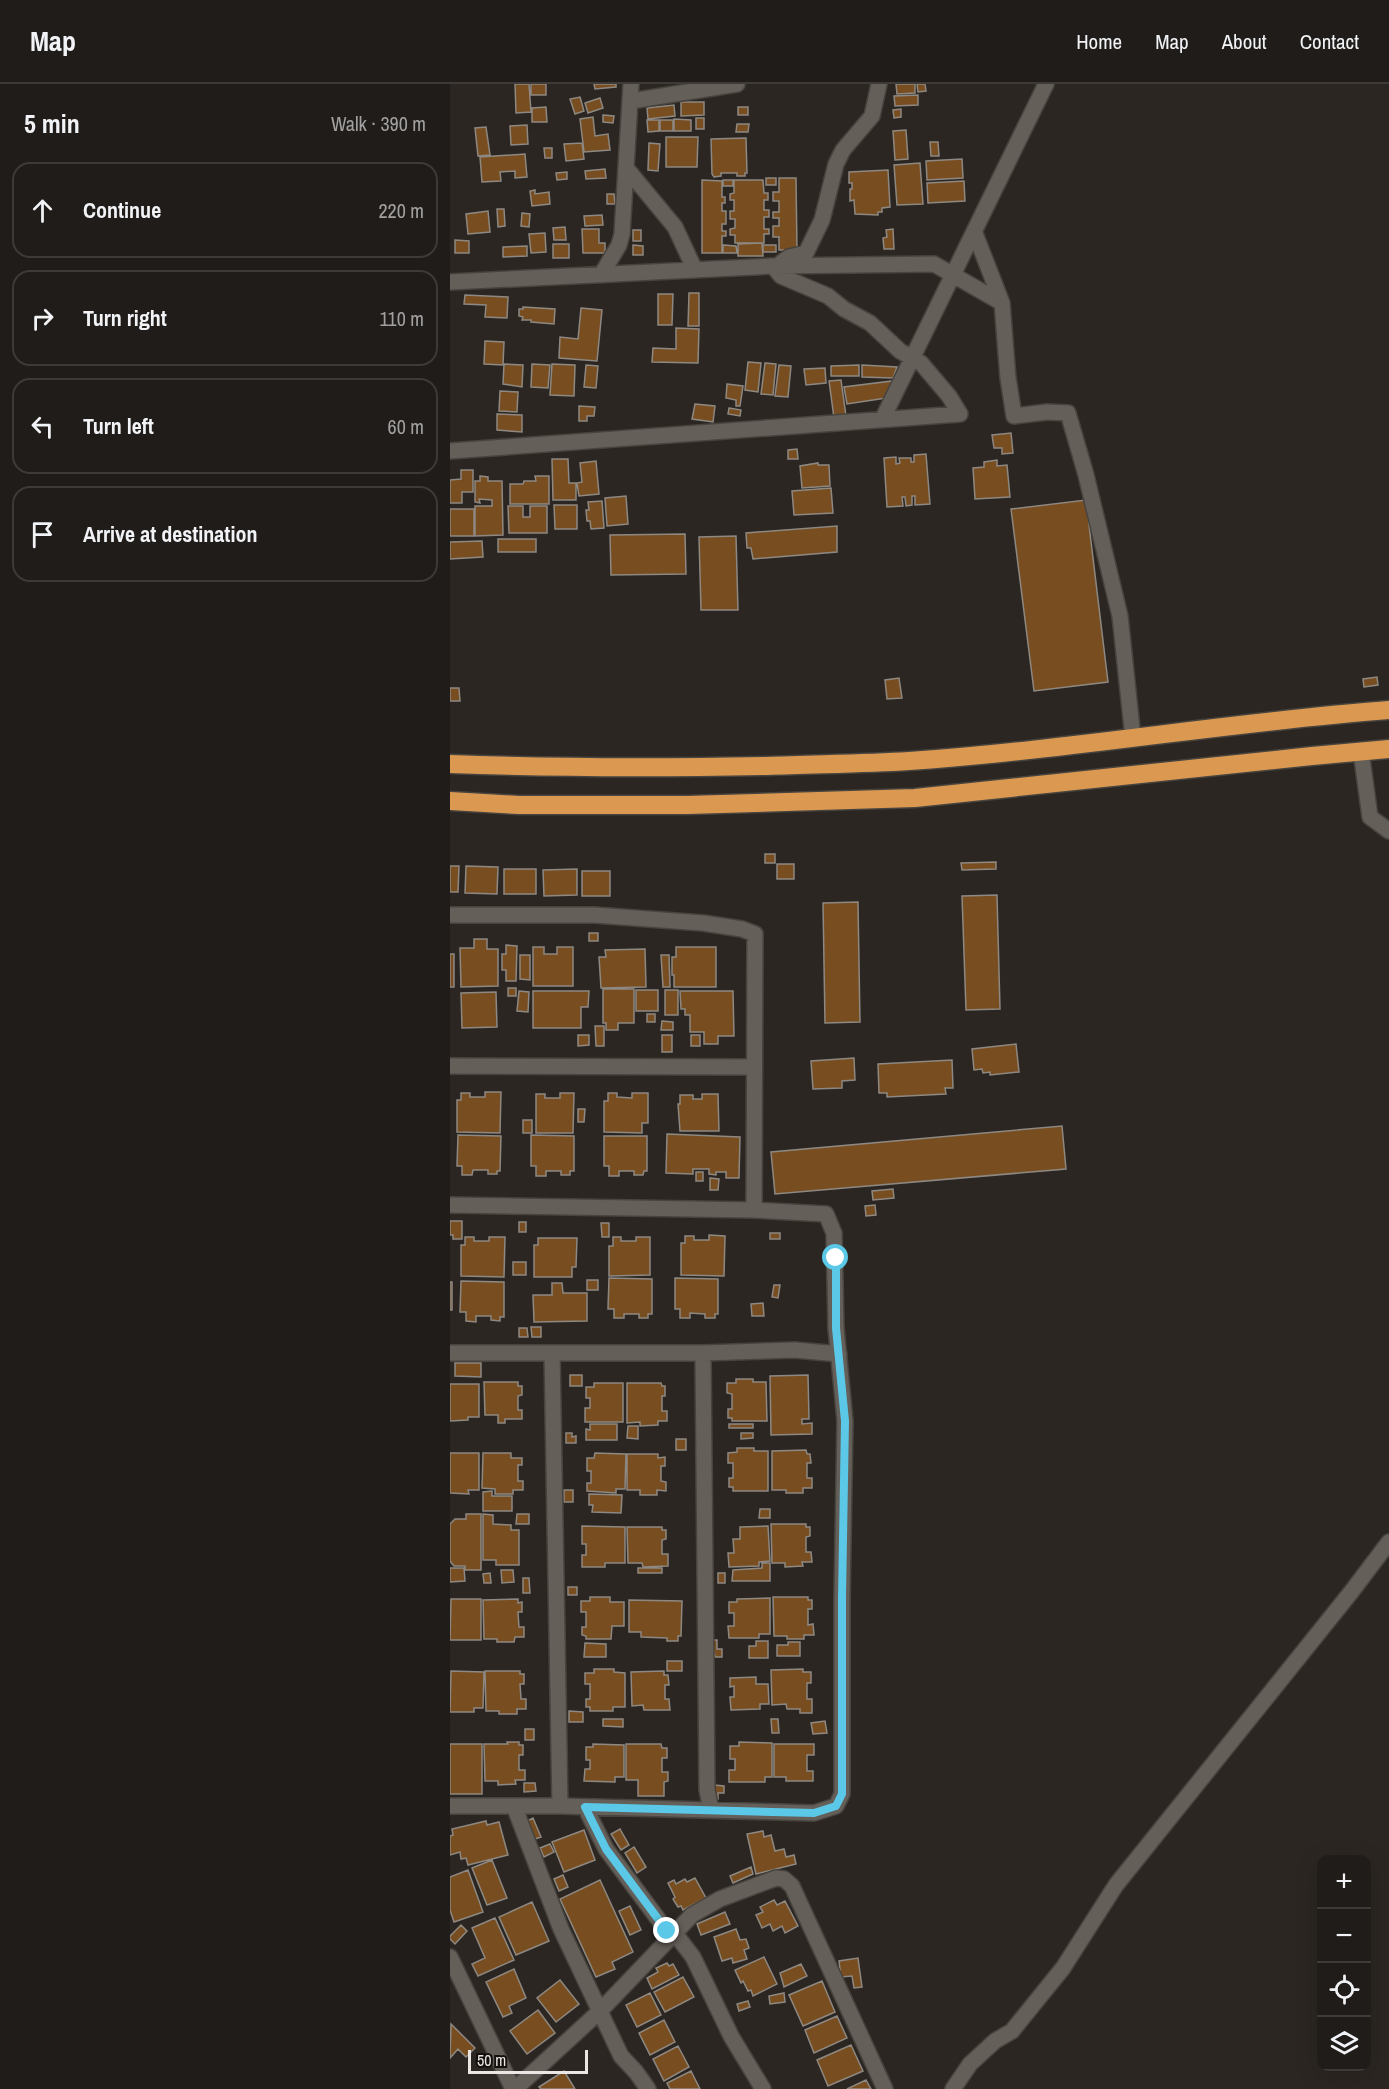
<!DOCTYPE html>
<html lang="en">
<head>
<meta charset="utf-8">
<style>
	:root { --surface:#201c19; --page:#2d2926; --text:#f1f3f6; --muted:#a2a1a2; --line:#3d3a38 }
	body { margin:0; font-family:"Archivo Narrow",sans-serif; background:var(--page); color:var(--text) }
	.controls { position:absolute; right:18px; bottom:18px; display:grid; overflow:hidden; border-radius:12px; box-shadow:0 6px 24px #0002 }
	.controls button { width:54px; height:54px; display:grid; place-items:center; padding:0; border:0; border-bottom:2px solid var(--line); background:var(--surface); color:var(--text); font:30px sans-serif }
	.scale { position:absolute; left:18px; bottom:15px; width:120px; box-sizing:border-box; padding-left:6px; border:3px solid #eae6e3; border-top:0; font-size:16px; line-height:21px; white-space:nowrap; color:#eae6e3; -webkit-text-stroke:4px #120f0d; paint-order:stroke }
	.stop { position:absolute; width:18px; height:18px; margin:-14px; border:4px solid #5ac8e6; border-radius:50%; background:#fff }
	.stop.end { background:#5ac8e6; border-color:#fff; box-shadow:0 2px 6px #0008 }
	.list { margin:0; padding:0; list-style:none }
	h2 { display:flex; justify-content:space-between; align-items:center; height:78px; margin:0; padding:0 24px; font-size:26px }
	h2 small { font-size:20px; font-weight:400; color:var(--muted) }
	.list li { display:grid; grid-template-columns:39px 1fr auto; gap:18px; align-items:center; box-sizing:border-box; height:96px; margin:0 12px 12px; padding:0 12px; border:2px solid var(--line); border-radius:18px }
	.list b { display:block; font-size:22px; white-space:nowrap }
	.list em { font-size:20px; font-style:normal; color:var(--muted) }
	.icon { flex:none; width:33px; height:33px; fill:none; stroke:currentColor; stroke-width:2; stroke-linecap:round; stroke-linejoin:round }
	.map { position:relative; flex:none; width:939px; height:2005px; overflow:hidden }
	header { display:flex; align-items:center; gap:36px; box-sizing:border-box; height:84px; padding:0 30px; background:var(--surface); border-bottom:2px solid var(--line) }
	header strong { font-size:28px }
	nav { display:flex; gap:33px; margin-inline-start:auto; font-size:21px }
	main { display:flex }
	aside { flex:1; background:var(--surface) }
	.map>svg:first-child { display:block }
</style>
</head>
<body>
<header>
<strong>Map</strong>
<nav><a>Home</a><a>Map</a><a>About</a><a>Contact</a></nav>
</header>
<main>
<aside>
<h2>5 min<small>Walk · 390 m</small></h2>
<ul class="list">
<li><svg class="icon" aria-label="ahead" viewBox="0 0 24 24"><path d="M12 20V5M6 11l6-6 6 6"/></svg><div><b>Continue</b></div><em>220 m</em></li>
<li><svg class="icon" aria-label="right" viewBox="0 0 24 24"><path d="M7 20v-9h11M14 6l5 5-5 5"/></svg><div><b>Turn right</b></div><em>110 m</em></li>
<li><svg class="icon" aria-label="left" viewBox="0 0 24 24"><path d="M17 20v-9H6M10 6l-5 5 5 5"/></svg><div><b>Turn left</b></div><em>60 m</em></li>
<li><svg class="icon" aria-label="arrive" viewBox="0 0 24 24"><path d="M6 21V4h12l-3 4 3 4H6"/></svg><div><b>Arrive at destination</b></div></li>
</ul>
</aside>
<div class="map">
<svg width="939" height="2005" viewBox="0 0 939 2005">
	<rect width="100%" height="100%" fill="#2b2621"/>
	<!-- building -->
	<path fill="#784e21" stroke="#8e8882" stroke-width="1.5" d="M65 0H79L81 28 66 29Z
		M81 0H96V11H81Z
		M144 0H166V3L145 5Z
		M446 0H465V9L447 10Z
		M467 0H475L476 7 468 8Z
		M468 11V21L445 22 444 12Z
		M130 13 134 27 125 30 120 15Z
		M150 14 153 24 138 29 135 19Z
		M231 18H254V31L231 32Z
		M224 21 225 32 198 35 197 24Z
		M96 23 97 38H82V24Z
		M288 23H298V31H288Z
		M451 25V33L444 34 443 26Z
		M153 31 164 32 163 39 153 38Z
		M143 33 145 52 158 50 160 66 134 68 130 35Z
		M246 34H254V45H246Z
		M224 35 241 36V47H224Z
		M197 36H209V47L198 48Z
		M210 36H223V47H210Z
		M287 40H299L298 48H286Z
		M77 41 78 60 61 61 60 42Z
		M36 43 40 71 28 72 25 44Z
		M456 46 458 75 445 76 443 47Z
		M216 53H248L247 83H216Z
		M296 54 297 89H295V92H287V89H271V92L264 93 262 90 261 55Z
		M480 58H488L489 72H481Z
		M132 59 134 75 116 77 114 60Z
		M199 59 210 60 208 87 198 86Z
		M94 64H102V74H95Z
		M75 70 77 93 65 94V87L50 88 51 97 32 98 30 73Z
		M512 75 513 94 477 96 476 77Z
		M470 79 473 120 447 121 444 81Z
		M155 85 156 94 136 95 135 87Z
		M438 86 440 123 432 124V128H428V131L405 130 404 116 400 117V105H402V99H399V88Z
		M117 88V95L107 96 106 89Z
		M316 94H326V101H316Z
		M329 94H346L347 166H329V153H323V142H329V134H323V128H329V117H323V108H329Z
		M252 96 272 97V113H275V119H272V127H276V140H272V147H276V152H272V169H252Z
		M273 96H283V102H273Z
		M284 96H313L314 109H318V116H314V126H319V133H314V145H319V150H314V159H285V151H280V145L285 144V135H280V127H284V116H280V110L284 109Z
		M514 97 515 117 478 119 477 99Z
		M85 106V110L99 108 100 120 82 122 80 107Z
		M157 110H164L165 120H157Z
		M47 125H54L55 142 48 143Z
		M38 127 40 148 18 150 16 130Z
		M72 129 80 130 79 143 71 142Z
		M152 131 153 141 135 142 134 132Z
		M115 143 116 156H104L103 144Z
		M132 145H149V159H155V169H133Z
		M443 145 444 165H434L433 154 437 153 436 146Z
		M183 146H191V157H183Z
		M95 149 96 168 81 169 79 150Z
		M5 156 19 157V169H5Z
		M312 159 313 172H288V160Z
		M103 160H119V174H103Z
		M183 161 193 162V171H183Z
		M273 161 286 162 287 169H273Z
		M313 161H326V168H313Z
		M77 162V172L53 173V163Z
		M239 209H249V242H238Z
		M208 210H223L222 241H208Z
		M15 211 58 213 57 234 35 233 36 221 14 220Z
		M73 223 105 225 104 240 81 238V236H72L73 233 69 232V225H73Z
		M131 224 152 226 147 277 109 274 110 253 128 255Z
		M226 244 249 245 248 279 202 278 203 264 226 265Z
		M35 257 54 258 53 281 34 280Z
		M298 278 311 279 308 308 295 306Z
		M315 279 326 280 323 311 311 310Z
		M54 280 73 281 72 303 53 300Z
		M82 280 100 281 98 304 81 303Z
		M102 280 125 281 124 312 100 311Z
		M136 281 148 282 146 304 134 303Z
		M329 281 341 282 338 313 325 312Z
		M409 281V292H381V282Z
		M412 281 447 283 443 294 412 293Z
		M375 284 376 299 356 301 354 285Z
		M391 296 396 332 384 334 379 297Z
		M442 297 436 314 397 320 394 303Z
		M277 300 293 302 290 322H286V316L276 314Z
		M50 307 68 308 67 328 49 327Z
		M245 320 265 322 263 338 242 335Z
		M129 322 145 323 144 332H137V337H129Z
		M279 324 291 326 290 332 278 330Z
		M47 330 72 331V348L47 346Z
		M561 349 563 369 552 370V364H544L542 351Z
		M347 365 348 375H338V366Z
		M476 370 480 420 465 421V412H462V421L456 422 455 413H452L453 422 437 423 434 374 446 373V380L450 379 449 374H461V378H464V371Z
		M102 375H118L119 399H126V416H103Z
		M547 376V382L557 381 560 413 525 415 523 384 534 383V378Z
		M146 377 149 410 129 412 127 399 132 398 130 379Z
		M368 379V381H379L380 402 352 404 350 382Z
		M11 386H23V408H12V419H0V396L11 395Z
		M30 392 38 393V397H52L53 451 25 452V422H42V416L29 415 30 419 25 418V397H30Z
		M85 392H99V420H60V400H73L74 397H86Z
		M381 404 383 429 344 431 342 407Z
		M176 412 178 440 157 442 155 414Z
		M636 416 658 598 584 607 561 425Z
		M152 417 154 444 141 445 140 437H137L136 426H139L138 418Z
		M104 421H127V445H105Z
		M58 422H73V433H80V422H97V449H59Z
		M0 425H24V452H0Z
		M387 442V468L303 475 301 464H297L296 449Z
		M235 450 236 490 161 491 160 451Z
		M286 452 288 526H251L249 453Z
		M48 455H86V468H48Z
		M32 457 33 473 0 475V458Z
		M927 593 928 601 914 603 913 595Z
		M449 594 452 614 437 615 435 596Z
		M0 604H9L10 617H0Z
		M315 770H325V779H315Z
		M546 778V785L512 786 511 779Z
		M327 780H344V795H327Z
		M0 782H9L8 808H0Z
		M16 782 48 783 47 810 15 809Z
		M54 785H86V810H54Z
		M127 785V811L94 812 93 786Z
		M132 787H160V812H132Z
		M547 811 550 925 516 926 512 812Z
		M408 818 410 938 375 939 373 819Z
		M139 849H148V857H139Z
		M24 855H37V865H48V902L11 903 10 864H24Z
		M56 861 67 862 66 897H56V886H52V870H56Z
		M83 863H94V870H107V863H123V902H83Z
		M226 863H266V903H224V891H222V873H226Z
		M195 865 196 903 151 904 149 873H156L155 866Z
		M0 870H4V903H0Z
		M70 871H80V896L70 895Z
		M211 871H219L220 903H213Z
		M58 904H66V912H58Z
		M153 905H184V939H168V946H156V939H153Z
		M186 906H208V927H186Z
		M215 906H228V931H215Z
		M69 907 79 908 78 928 67 927Z
		M83 907H139L138 923H131V944H83Z
		M230 907H283L284 952H268V960H254V948H240V931H235V925H231Z
		M46 908 47 943 12 944 11 909Z
		M197 930H205V938H197Z
		M212 937 223 938V946H211Z
		M145 942H154V962H146Z
		M128 951H139V961L128 962Z
		M212 951H222V968H212Z
		M241 951H250V962H241Z
		M566 960 569 988 540 991V988L533 989 532 985 524 986 522 965Z
		M404 974 405 996 392 997V1004L363 1005 361 977Z
		M502 976 503 1004H495L496 1010 437 1013V1009H429L428 980Z
		M35 1008H51L50 1049 7 1048V1016H11V1009H20V1013H35Z
		M110 1009H124L123 1049H86V1010H95V1014H110Z
		M158 1009H167V1013L182 1014V1009H198V1039H192V1049L154 1048V1017H158Z
		M252 1010H268L269 1047H230L228 1020H230V1011H243V1015H252Z
		M128 1025H135L134 1038H128Z
		M73 1036H82V1049H73Z
		M612 1042 616 1085 325 1110 321 1068Z
		M217 1050 290 1053 289 1094H276V1088H266V1091L259 1090V1085H243V1090L216 1089Z
		M8 1051 51 1052 50 1087H47V1090H38V1086H23L22 1091H12V1082H7Z
		M81 1051 124 1052V1087H120V1091H111V1087H96V1092H86V1082H81Z
		M154 1052H197V1087H194L193 1091H184V1087H169V1092H159V1082H154Z
		M246 1088H253V1097H246Z
		M260 1094 269 1095 268 1106H260Z
		M443 1105 444 1114 423 1116 422 1107Z
		M425 1121 426 1131 416 1132 415 1122Z
		M0 1137H12V1155H3V1151H0Z
		M69 1138H76V1148H69Z
		M151 1139H159V1153H152Z
		M320 1149H330V1155H320Z
		M259 1151 275 1152 274 1192 231 1191V1159H235V1152H244V1156H259Z
		M15 1153H24V1157H39V1153H55L54 1193 11 1192V1161H15Z
		M163 1153H171V1157H186V1153H200V1191L159 1192V1162H163Z
		M88 1154H127L126 1183H122V1193H84V1161H88Z
		M63 1178H76V1191H63Z
		M159 1194 202 1195V1230H198V1234H189V1230H174V1234H164V1225H158Z
		M225 1194 268 1195V1230H265V1234H255V1230L240 1229V1234H230V1225H225Z
		M137 1196H148V1206H137Z
		M11 1197 54 1198V1233H50V1237L41 1236V1232H26V1238L16 1237V1228H10Z
		M0 1198H2V1226H0Z
		M102 1199H112L113 1209H137V1237L84 1238 83 1211H102Z
		M324 1201H330L328 1214 322 1213Z
		M313 1219 314 1232H302L301 1220Z
		M81 1243H91V1253H82Z
		M69 1244H77L78 1253H69Z
		M5 1279H31V1293L5 1292Z
		M120 1291H132V1302H120Z
		M358 1291 359 1335H352V1340L362 1339V1350L321 1351 320 1292Z
		M286 1295H303V1298H316L317 1337H282V1334H278V1325H282V1310L277 1309V1299H286Z
		M34 1298H68V1302H72V1311L68 1312V1326H72V1335H55V1339H48V1331H35Z
		M144 1299H173V1338H135V1324H140V1314H136V1303H144Z
		M177 1299H211L212 1302H215V1312H212V1327H217V1337H208V1341L190 1342V1338L177 1339Z
		M0 1300H29V1333H18V1336L0 1337Z
		M140 1340H167V1356H136V1345L140 1346Z
		M279 1340H303V1344H279Z
		M178 1342H188V1355L177 1354Z
		M116 1349H122V1353L126 1352V1359H116Z
		M291 1349H303V1354L291 1355Z
		M226 1355H236V1366H226Z
		M287 1364H304V1367H318V1407H283V1403H279V1394H283V1379H278V1369L287 1368Z
		M356 1366 357 1370H360L361 1379H357V1394H362V1404H353V1409H336V1406H322V1367Z
		M0 1369H29V1406H18L19 1410 0 1409Z
		M33 1369H61V1374H72V1381H68V1397H73V1406H63V1410H45V1405L32 1404Z
		M145 1369 176 1370 175 1405H166V1409L137 1407V1399H141V1387H137V1374H144Z
		M177 1370H208V1374L215 1373V1382H211V1397L216 1398V1407L207 1406V1411H190V1406H177Z
		M114 1406H123V1418H114Z
		M42 1407V1412H62V1427H33V1408Z
		M139 1410 172 1411 171 1429 142 1428 143 1421H139Z
		M310 1425H320V1434H309Z
		M16 1430H31V1486H15V1482H4L0 1477V1440L5 1435H16Z
		M33 1430 43 1431V1440L61 1441V1446H69V1481H46V1476H33Z
		M67 1430H79V1440H66Z
		M321 1440H356V1443H360V1452L356 1453V1468H361L362 1478H352L353 1482 335 1483V1479H322Z
		M132 1442 175 1443V1479H155V1483H132V1471H136V1460H132Z
		M318 1442 320 1477 309 1478V1482L279 1483 278 1469H284L283 1455H290V1443Z
		M177 1443H212V1446H216V1455L212 1456V1470H218V1482L193 1483 192 1479H178Z
		M312 1479H320V1497H282L283 1486 312 1484Z
		M0 1484H14L15 1497 0 1498Z
		M188 1484H212V1489H188Z
		M51 1486H63L64 1498 52 1499Z
		M40 1489 41 1499H34L33 1490Z
		M268 1489H275V1499H268Z
		M73 1494H79L80 1509H73Z
		M118 1503H127V1511H118Z
		M140 1513H160V1518H174V1542H162L161 1555H136V1552L132 1551V1543H136V1528H131V1517H140Z
		M323 1513H358V1516H362V1525H358V1541L363 1540 364 1551H354V1555H337V1552H324Z
		M320 1514V1550H309V1554H279L278 1542H284V1529H279V1518H287V1515Z
		M1 1515H31V1556H0Z
		M68 1515V1519L72 1518V1528H68L69 1543H74V1553H65L64 1558H47V1555H34L33 1516Z
		M179 1516 232 1517 231 1552H228V1557H217V1554L191 1553V1548H179Z
		M260 1556H267V1565H272V1573H265L264 1567H260Z
		M306 1557H318V1574H299V1562H306Z
		M338 1558H350V1572H327V1561H338Z
		M135 1559 156 1560V1573H134Z
		M217 1577H232V1587H217Z
		M144 1585H164V1588L175 1589V1623H163V1627H140V1623H136V1615H140V1600H135V1589H144Z
		M353 1585V1588H361V1599H357V1615H362V1629H350V1625H337L336 1620 322 1621 321 1586Z
		M1 1587 34 1588 33 1624H24V1628H0Z
		M35 1587H70V1590H74V1600H70L71 1615H76V1625H67V1630H49V1627H36Z
		M214 1587V1591H218L219 1601H215V1615H219L220 1626H194L193 1621 182 1622 181 1588Z
		M306 1593V1600H318L319 1620H310V1625L281 1626 280 1613H284V1602L280 1603V1594Z
		M119 1627 133 1628V1638H119Z
		M153 1635H173V1643L153 1642Z
		M321 1635H328L329 1649H322Z
		M375 1637 377 1649 363 1650 361 1639Z
		M75 1645H84V1656H75Z
		M57 1658H69V1661H73V1671H69V1686H75V1696H65L66 1700 48 1701V1697H35L34 1660H58Z
		M289 1658 322 1659V1693H315V1698H279V1686H285V1675H280V1662H289Z
		M0 1660H32V1710H0Z
		M143 1660 174 1661V1693H165V1698L134 1697 135 1685H140V1676H136V1663H143Z
		M176 1660H211L212 1664H217V1674H212V1688H218V1697L214 1698V1712H188V1696H176Z
		M324 1660H364V1671H357V1687H363V1697H336V1693H324Z
		M74 1699H85L86 1707 74 1708Z
		M264 1701 274 1702V1709H268V1715H263Z
		M83 1734 91 1753 85 1755 82 1748 79 1749 75 1738Z
		M36 1737 37 1741 49 1738 58 1771 18 1781 16 1774 11 1775 10 1768 0 1771V1752L3 1751 2 1745Z
		M170 1745 179 1761 171 1766 161 1750Z
		M134 1746 145 1776 114 1788 102 1758Z
		M313 1747 314 1753 321 1751 325 1767 334 1765 336 1773 344 1771 346 1780 306 1790 297 1750Z
		M100 1760 104 1768 94 1773 90 1764Z
		M184 1763 196 1783 187 1789 175 1769Z
		M42 1776 57 1814 37 1821 22 1784Z
		M301 1783 303 1790 283 1799 280 1792Z
		M18 1786 33 1828 4 1838 0 1826V1793Z
		M113 1791 118 1803 109 1807 104 1795Z
		M245 1794 256 1814 233 1826 231 1822 228 1823 223 1815 225 1813 218 1799 224 1796 226 1800 235 1795 237 1798Z
		M150 1796 183 1868 162 1878 165 1885 146 1893 110 1815Z
		M324 1816 327 1821 335 1817 348 1842 335 1849 332 1842 323 1847 320 1840 312 1844 306 1831 313 1828 310 1823Z
		M82 1818 99 1857 66 1871 49 1833Z
		M180 1822 191 1846 180 1851 169 1827Z
		M275 1828 280 1840 251 1851 247 1840Z
		M45 1834 64 1876 28 1892 22 1880 35 1874 22 1844Z
		M11 1841 17 1847 5 1860 0 1855V1852Z
		M286 1845 290 1856 296 1855 299 1864 294 1866 297 1875 283 1879 282 1874 272 1877 264 1853Z
		M314 1873 327 1900 303 1912 301 1906 298 1907 293 1897 291 1899 285 1886Z
		M408 1874 412 1903 404 1904 402 1892 391 1893 389 1877Z
		M217 1879 219 1882 223 1880 229 1891 202 1905 197 1894 208 1888 206 1884Z
		M351 1880 357 1892 334 1903 330 1889Z
		M64 1885 76 1914 59 1922 62 1929 53 1933 36 1898Z
		M233 1893 244 1913 215 1928 204 1908Z
		M110 1896 129 1920 106 1938 87 1914Z
		M372 1897 385 1928 353 1942 339 1911Z
		M200 1909 211 1931 187 1943 176 1921Z
		M334 1909 335 1918 320 1920 319 1912Z
		M298 1917 300 1923 289 1927 287 1920Z
		M88 1926 105 1949 77 1970 60 1947Z
		M387 1932 397 1954 364 1969 355 1946Z
		M214 1936 225 1958 200 1971 189 1949Z
		M1 1940 25 1964 16 1973 8 1965 0 1974Z
		M401 1961 413 1987 378 2002 367 1976Z
		M228 1962 239 1983 214 1997 203 1975Z
		M114 1987 125 2005H91L89 2003Z
		M241 1987 250 2005H220L217 1999Z
		M416 1996 421 2005H397Z"/>
	<g fill="none" stroke-linecap="round" stroke-linejoin="round">
		<defs>
			<path id="street" d="M181 17 287 0
				M177 85 225 143 245 186
				M524 147 552 219 558 294 564 332 597 328 618 329 636 391 670 532 683 654
				M331 179 339 173 356 169 372 136 386 80 393 66 422 32 429 0
				M151 191 169 161 172 150 181 0
				M0 198 323 182 484 180 552 219
				M433 334 596 0
				M0 367 510 330 499 312 471 279 450 267 420 239 394 225 378 212 331 192 323 182
				M911 667 920 733 939 747
				M0 831H144L253 839 292 845 305 850 304 1126
				M0 982 303 983
				M0 1121 304 1126 376 1130 384 1149 386 1244 395 1337 392 1514V1710L386 1722 364 1729 110 1722H0
				M0 1269H253L345 1266 389 1270
				M102 1269 110 1722
				M253 1269 257 1706 261 1726
				M64 1722 111 1845 171 1972 186 1988 198 2005
				M135 1723 156 1765 217 1847 230 1856 243 1873 281 1952 313 2005
				M0 1873 63 2005
				M65 2005 150 1927 242 1831 270 1815 326 1794 334 1795 342 1802 435 2005
				M503 2005 520 1980 545 1957 562 1947 613 1884 666 1801 902 1507 939 1458"/>
			<path id="highway" d="M0 680C106 684 211 684 317 682 364 680 412 680 459 677 620 666 779 638 939 626
				M0 717 69 721H237L465 714 862 672 939 665"/>
		</defs>
		<!-- street casing -->
		<use href="#street" stroke="#47433e" stroke-width="18"/>
		<!-- highway casing -->
		<use href="#highway" stroke="#47433e" stroke-width="21"/>
		<!-- street -->
		<use href="#street" stroke="#655f59" stroke-width="15"/>
		<!-- highway -->
		<use href="#highway" stroke="#da9851" stroke-width="18"/>
	</g>
	<g fill="none" stroke-linecap="round" stroke-linejoin="round">
		<!-- route -->
		<path stroke="#5ac8e6" stroke-width="8" d="M217 1847 156 1765 135 1723 364 1729 386 1722 392 1710V1514L395 1337 386 1244V1174"/>
	</g>
</svg>
<div class="controls">
<button>+</button>
<button>−</button>
<button><svg class="icon" aria-label="locate" viewBox="0 0 24 24"><circle cx="12" cy="12" r="6"/><path d="M12 2v4M12 18v4M2 12h4M18 12h4"/></svg></button>
<button><svg class="icon" aria-label="layers" viewBox="0 0 24 24"><path d="M12 4l9 5-9 5-9-5zM3 14l9 5 9-5"/></svg></button>
</div>
<div class="scale">50 m</div>
<div class="stop" style="left:386px;top:1174px"></div>
<div class="stop end" style="left:217px;top:1847px"></div>
</div>
</main>
</body>
</html>
